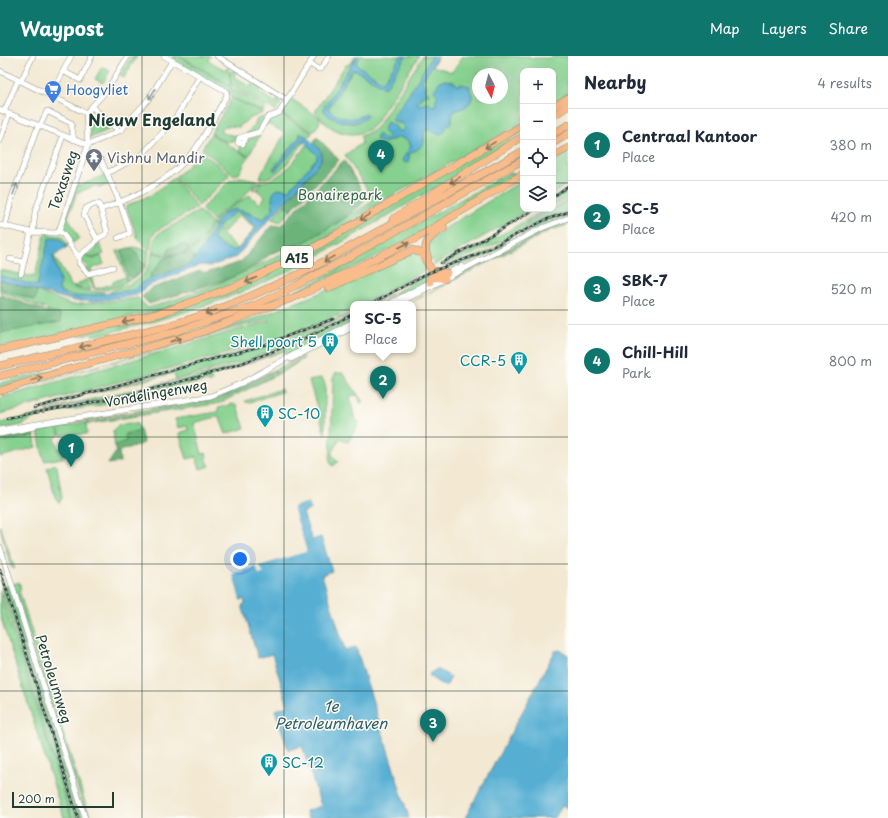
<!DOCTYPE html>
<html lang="en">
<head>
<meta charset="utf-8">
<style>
	:root { --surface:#fff; --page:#f2f2f3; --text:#1f2937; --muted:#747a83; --line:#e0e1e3; --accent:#0f766e }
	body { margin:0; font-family:"Playpen Sans",sans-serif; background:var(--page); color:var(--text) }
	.controls { position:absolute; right:12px; top:12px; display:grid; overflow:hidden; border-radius:8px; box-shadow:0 4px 16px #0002 }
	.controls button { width:36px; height:36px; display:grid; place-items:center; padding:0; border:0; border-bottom:1px solid var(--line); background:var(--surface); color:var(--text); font:20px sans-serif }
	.compass { position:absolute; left:472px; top:12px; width:36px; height:36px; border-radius:50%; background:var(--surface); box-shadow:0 4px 16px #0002; rotate:173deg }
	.scale { position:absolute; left:12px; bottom:10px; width:102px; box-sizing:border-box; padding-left:4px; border:2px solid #1f3d34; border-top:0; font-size:11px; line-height:14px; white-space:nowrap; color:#1f3d34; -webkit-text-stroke:3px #fdfcf7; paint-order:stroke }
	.you { position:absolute; left:240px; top:503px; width:14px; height:14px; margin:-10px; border:3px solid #fff; border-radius:50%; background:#1a73e8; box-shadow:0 0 0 6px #1a73e833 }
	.badge { display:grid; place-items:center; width:26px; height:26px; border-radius:50%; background:var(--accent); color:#fff; font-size:13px; font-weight:700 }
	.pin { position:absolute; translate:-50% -33px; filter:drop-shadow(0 1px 2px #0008) }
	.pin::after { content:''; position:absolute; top:21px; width:14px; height:12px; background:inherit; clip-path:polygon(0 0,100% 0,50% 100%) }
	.popup { position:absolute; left:350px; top:245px; width:66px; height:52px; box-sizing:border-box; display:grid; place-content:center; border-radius:8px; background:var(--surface); filter:drop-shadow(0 1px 3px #0005); font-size:13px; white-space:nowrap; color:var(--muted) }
	.popup b { font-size:15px; color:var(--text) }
	.popup::after { content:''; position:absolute; left:50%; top:100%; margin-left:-8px; border:8px solid transparent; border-top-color:var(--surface) }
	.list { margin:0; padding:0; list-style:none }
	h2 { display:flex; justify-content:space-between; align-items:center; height:52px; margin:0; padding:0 16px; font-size:17px }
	h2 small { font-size:13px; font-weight:400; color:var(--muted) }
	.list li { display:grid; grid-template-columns:26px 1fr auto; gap:12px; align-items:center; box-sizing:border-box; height:72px; padding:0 16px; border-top:1px solid var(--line) }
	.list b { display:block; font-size:15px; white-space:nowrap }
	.list p { margin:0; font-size:13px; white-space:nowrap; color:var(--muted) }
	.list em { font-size:13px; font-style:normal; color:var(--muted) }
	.icon { flex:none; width:22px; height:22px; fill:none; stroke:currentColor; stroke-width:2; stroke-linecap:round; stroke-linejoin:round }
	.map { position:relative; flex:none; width:568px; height:762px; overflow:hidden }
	header { display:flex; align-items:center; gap:24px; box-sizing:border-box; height:56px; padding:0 20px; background:var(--accent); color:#fff }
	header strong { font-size:19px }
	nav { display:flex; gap:22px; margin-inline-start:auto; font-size:14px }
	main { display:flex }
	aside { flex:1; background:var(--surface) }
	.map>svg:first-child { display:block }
</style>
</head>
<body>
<header>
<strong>Waypost</strong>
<nav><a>Map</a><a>Layers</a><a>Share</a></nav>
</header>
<main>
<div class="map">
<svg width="568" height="762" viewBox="0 0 568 762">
	<rect width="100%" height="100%" fill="#fdfcf7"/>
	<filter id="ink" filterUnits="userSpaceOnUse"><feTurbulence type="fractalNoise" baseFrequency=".025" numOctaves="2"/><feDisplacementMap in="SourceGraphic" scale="8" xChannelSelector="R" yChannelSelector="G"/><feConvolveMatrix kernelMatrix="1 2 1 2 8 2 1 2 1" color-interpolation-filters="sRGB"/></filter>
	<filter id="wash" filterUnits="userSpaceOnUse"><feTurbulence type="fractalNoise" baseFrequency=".012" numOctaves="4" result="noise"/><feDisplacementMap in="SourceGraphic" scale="16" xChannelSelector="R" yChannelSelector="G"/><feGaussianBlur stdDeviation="0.9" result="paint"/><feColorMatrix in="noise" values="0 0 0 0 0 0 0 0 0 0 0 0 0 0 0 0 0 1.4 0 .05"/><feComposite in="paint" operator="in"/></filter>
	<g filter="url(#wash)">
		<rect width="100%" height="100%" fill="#f3e8d1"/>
		<!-- green -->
		<path fill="#86d18f" stroke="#528762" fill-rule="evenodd" d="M132 0H137L124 22 120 19Z
			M174 0H178L232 32 229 38 173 3Z
			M180 0H211L208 4 225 14 228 11 231 30Z
			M355 0H357L323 53C327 61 347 69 355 67 360 66 362 61 365 58 354 65 335 65 328 52L353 14H356L385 32 406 0H419L375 68C361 83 341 80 325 67 321 63 319 59 315 56L345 10 352 6Z
			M360 0H401L383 26 357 9 356 6Z
			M423 0H432L408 40 393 60 396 67H401L405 73 401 76 397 74 386 84 379 79 384 87 399 81 406 83 411 90 406 99 409 103V98L425 86 424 75 430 73 434 77 452 65 453 56 469 48 472 39C469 33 467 30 460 28L459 30 453 25 445 24 438 38 435 50H419L417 47 421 41 426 38 422 25 438 0 433 10 452 16 463 0H530V2H550L552 0H568V39L553 49V15H523V66L390 141 293 200 239 225 180 248 19 288 0 290V239L48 256 49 254 0 236V224L37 235 72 249 138 242 148 252C226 229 296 193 365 150L371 146 372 141 345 99 362 87 361 80 372 75 379 68ZM478 18H502V42H478Z
			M102 11 110 15 103 27 95 23Z
			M233 14 236 16 234 20 250 31 253 27 262 32 259 36 276 47 278 43 282 45 276 55 232 30 230 16Z
			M233 33 266 51 263 56 230 41Z
			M232 42 263 57 248 63 239 71 227 70 220 73 222 77 237 80 236 84 226 86 211 77Z
			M290 42 320 62 319 68 313 76 282 58Z
			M280 58 312 77 308 82 300 77 299 82 273 112 276 114 302 85H305C294 98 278 126 259 122L285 77 268 68 266 69 271 61Z
			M94 59 110 73 90 82V63Z
			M265 61 258 76 246 78 254 70 257 63Z
			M523 71V76C484 104 441 128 399 153 363 174 328 195 291 214 229 245 161 265 93 280L92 278 78 280 246 227Z
			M211 78 248 101 239 118 232 119 227 113 202 93Z
			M260 79 249 100 240 95V90L248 83Z
			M308 88 318 99 317 102 289 134 282 133 272 142 273 153 264 163C243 156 230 144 215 169L213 167C221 153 238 150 249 139L260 148 265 141 257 134 261 126H260L254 134 252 133 258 125C280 128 295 102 308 88Z
			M200 95 227 116 229 120 199 150 175 121 187 111Z
			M568 97V127L553 138V106Z
			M508 117 516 118 421 177 353 212 288 239 336 214Z
			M106 118 110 128 99 132 97 129 74 138 76 129 80 130Z
			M240 121 257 124 241 144 221 156 213 165 201 153 229 125Z
			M174 122 197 152 156 175 152 181 150 193H148L138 183 126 150 151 139Z
			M523 124V153H531L434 209 426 195 427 188 444 173Z
			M568 132V142L553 150V143Z
			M73 139H76L68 161 79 182 73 187 67 178 61 175Z
			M568 144V155L553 159 528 171V167Z
			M284 149 291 154 280 166 272 163Z
			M546 153H549L528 165 526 172C500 186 474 199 445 209V207L508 175Z
			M199 155 212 167C197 194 184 206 152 195L154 184 159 177Z
			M238 155 257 172 238 193 255 172 239 159 223 177 218 172 231 158Z
			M568 157V161L547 168 480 202 447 215 528 176C532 167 558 159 568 157Z
			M568 164V166L547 174 452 223 451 222 546 172Z
			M213 168 215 170 203 192 195 202 190 196 202 186Z
			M568 168V169L551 174 407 248 547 175Z
			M217 173 238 193 231 195 214 184 213 180Z
			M45 178 62 180 68 190 67 191 49 182 37 230 0 220V214L29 220 35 219Z
			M99 187 104 198 93 202 84 199 88 196 90 198 97 192 96 190Z
			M134 191 149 195C147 211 143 219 127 225L117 195Z
			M152 196 165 200 174 201C160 201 161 211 151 217V223L143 226 135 234 109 237C114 232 119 231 126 229 143 223 150 213 152 196Z
			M409 197 418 198 427 213 363 248H353V253C280 286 203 304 125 324 83 335 42 347 0 358V342L269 265 268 263 0 337C75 315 152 297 227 272 289 251 350 225 409 197Z
			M53 200H54L72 231 85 235 104 236 103 238 79 241 60 236 58 230 60 223Z
			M83 200 93 203 101 200 104 208 91 213 92 216 89 217 85 214 87 212 84 206 81 207Z
			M429 218 426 226 399 242 396 236 377 248H373Z
			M91 220 95 233 113 228V226L125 221 126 226 107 234 94 233 88 221Z
			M87 223 91 234 73 231Z
			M353 256 298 285 246 305 110 342 45 354 176 324 174 317 64 344 270 289 318 271Z
			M353 259V265L287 299 284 295 210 320 212 325 210 327 208 325 162 333 97 350 54 356 35 361 22 369 0 373V367L114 343 242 309 297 288Z
			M303 300 235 336 213 343 74 366 212 342 233 334Z
			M304 302 288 313 220 347 86 368 87 378 60 379 59 372 71 369 216 344 238 336Z
			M71 310 0 332V327Z
			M336 317H343L363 346 360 347 359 341 356 339 350 340 355 365H358L359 367 349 385 347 386 340 382 332 398 338 406 333 410 330 406 333 328V322Z
			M319 322 323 323 325 329V378L309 325Z
			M281 333 282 336 247 347 245 345Z
			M233 348 237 350 245 372 226 378 219 360 194 367 202 398 206 397 207 401 205 402 210 410 200 413 196 401 187 403 179 377 188 374 187 370 178 372 175 363 218 356V352Z
			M129 367 137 368 140 374 125 378 126 385 115 391 113 374 119 369Z
			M57 371 59 379 55 383 58 393 62 392 63 402 44 405 38 376Z
			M34 376 36 391 0 401V382Z
			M55 408 57 410 62 442 59 447 56 444 47 412Z
			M0 470 15 513 11 511Z
			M19 526 21 534 19 535 90 762H87L13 528Z
			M11 528 83 762H79L6 530Z
			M4 530 77 762H72L1 531Z
			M0 535 71 762H64L0 559Z"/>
		<!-- forest -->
		<path fill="#6cb37a" stroke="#467857" d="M317 81 339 104 291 154 284 149 321 105V95L313 87Z
			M344 104 366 142 361 149 343 163 305 186 272 197 259 207 233 221 149 248 142 241 150 233 200 215 206 217 241 206 272 169 280 170Z
			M185 188 188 191 189 195 179 198 167 199 170 192Z
			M128 192 135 194 140 205 146 209 141 217 133 221 128 220 124 208 122 194Z
			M190 196 195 202 191 208 151 223V217C158 212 160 205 167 201 174 198 183 200 190 196Z
			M0 224 37 235 35 244 0 233Z
			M0 239 48 256 60 258 61 266 0 277Z
			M140 374 143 385 142 388 119 395 120 406 108 408 116 396 115 389 126 385 125 378Z
			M34 376 35 380 0 386V382Z"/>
		<!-- water -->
		<path fill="#56afd3" stroke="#3a7684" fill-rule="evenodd" d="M357 0H360L356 6 357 9 383 26 401 0H406L385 32 356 14H352L328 53C338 63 353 66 365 58L368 59C359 73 329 66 323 53Z
			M432 0H438L422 25 425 30 424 34 430 38 421 40V44L417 47 419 49 429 47 432 50H435L436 47 435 44 438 40 434 35 440 25C449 23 454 26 459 30L460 28 470 30C469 34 471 35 472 39 473 51 459 53 453 56L451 68 446 71 444 76 439 79 430 73 424 75C425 90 422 91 409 98V105L405 107 402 104 411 90 409 85 399 81 384 87 377 84 376 81 378 78 382 82 388 84V80L383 75 387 66 395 70 399 76 405 73 401 67 393 65V60L408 40Z
			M300 77 308 82 321 95V105L236 201 211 210 201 209 177 218 147 230 137 239 95 245H74L0 224V220L37 230 49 182 60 183 67 191 53 201 60 223 59 235 68 240 79 241 134 234 145 225 191 208 203 192 220 161 228 155 236 153 264 163 273 153C273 147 269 135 279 133 282 132 285 134 289 134L317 102V99L303 84 276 114H273L299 82ZM235 156 240 157 257 172 238 193 233 195 219 189 213 182 219 170Z
			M309 446 311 453 303 457 312 484 321 481 332 515 322 519 345 594 356 591 409 762H308L306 755 321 750 302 690 288 694 275 654 288 650 272 598 258 602 242 549 245 548 244 543 240 544 233 518 305 496 306 492 293 451Z
			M560 594 568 599V752L562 749 555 762H465L552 601 555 595Z
			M437 613 451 621 447 629 444 630 430 621V617Z"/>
		<!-- pier -->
		<path fill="#f3e8d1" d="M310 444 313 453H311L309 446 293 451 306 492V496L259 510 264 517 259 519 257 511 233 518 240 544H238L231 517 304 494 291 451Z"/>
	</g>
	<g filter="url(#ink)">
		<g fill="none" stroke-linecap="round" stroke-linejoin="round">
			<defs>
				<path id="minor" d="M217 0 287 44
					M310 8 318 13H321L329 0
					M0 15 86 57
					M63 15 80 24 92 0
					M21 25 33 0
					M51 39 71 0
					M92 51 119 75
					M0 54 88 89 121 74 148 44 172 5
					M4 56 18 24
					M86 57 107 34 128 0
					M40 70 47 55 71 67 74 84
					M246 81 243 88 238 87 239 82 259 76 268 61 279 57 314 0
					M0 85 9 58
					M85 97 101 104 120 147 130 177 118 182
					M107 117 142 99 175 63 200 20
					M95 148H99L107 175 106 178 97 183 84 159 86 152Z
					M102 153C138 140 172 124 196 92 208 75 217 56 227 39L226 35 164 0
					M0 169 31 176 56 177 59 175
					M5 170 12 141 38 70
					M59 175 88 89 86 57
					M59 175C69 181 70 194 79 200
					M33 176 35 156 63 80
					M97 183 94 188 79 200V207L88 218 113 211
					M10 203 24 206
					M21 218 31 176
					M444 219 462 210
					M389 248 432 225
					M397 248 542 172 568 162
					M291 303 353 271
					M0 374 211 340 242 327 353 266
					M0 378 34 371
					M0 491 85 762"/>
				<path id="highway" d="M553 51 568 42
					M553 60 568 50
					M553 78 568 69
					M553 87 568 78
					M553 100 568 92
					M393 163 523 80
					M428 202C420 186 432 180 444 172
					M436 215 447 217
					M430 226 432 216
					M328 232 413 194 421 197 436 221 445 223
					M0 294 161 257 241 228 308 195 523 69
					M0 310 163 271 203 259 251 240 310 213 523 95
					M0 320 177 275 255 249 295 230 344 204 523 104
					M0 335 69 313 199 277 303 238 415 183 523 118"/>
			</defs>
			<!-- minor casing -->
			<use href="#minor" stroke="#899282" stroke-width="6"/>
			<!-- highway casing -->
			<use href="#highway" stroke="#899282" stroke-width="8"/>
			<!-- minor -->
			<use href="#minor" stroke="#fff" stroke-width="5"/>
			<!-- highway -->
			<use href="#highway" stroke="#fabc8b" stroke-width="7"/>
			<defs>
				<path id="rail" d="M553 141 568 130
					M441 207 512 167 535 153
					M371 248 428 217 476 199 545 164 568 156
					M34 352 261 290 333 263
					M7 362C35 356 64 352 93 346 183 328 272 303 353 258
					M0 513 78 762"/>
			</defs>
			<!-- rail casing -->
			<use href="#rail" stroke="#1f3d34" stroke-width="2.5"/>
			<!-- rail -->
			<use href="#rail" stroke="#fdfcf7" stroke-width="1" stroke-dasharray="3" stroke-linecap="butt"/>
		</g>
		<!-- one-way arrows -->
		<defs><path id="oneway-shaft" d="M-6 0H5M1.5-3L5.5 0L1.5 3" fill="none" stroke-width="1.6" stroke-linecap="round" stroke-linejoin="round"/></defs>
		<g stroke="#8f9e9a">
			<use href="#oneway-shaft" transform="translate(152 38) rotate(122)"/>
			<use href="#oneway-shaft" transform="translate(15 133) rotate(-71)"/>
		</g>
		<g stroke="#82765b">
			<use href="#oneway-shaft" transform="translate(490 89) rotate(149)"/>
			<use href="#oneway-shaft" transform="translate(455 124) rotate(149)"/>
			<use href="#oneway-shaft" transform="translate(365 161) rotate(148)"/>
			<use href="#oneway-shaft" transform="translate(404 189) rotate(-27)"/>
			<use href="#oneway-shaft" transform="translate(329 203) rotate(151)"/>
			<use href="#oneway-shaft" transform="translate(251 224) rotate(156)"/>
			<use href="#oneway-shaft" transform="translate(211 256) rotate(160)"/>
			<use href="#oneway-shaft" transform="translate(128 265) rotate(166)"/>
			<use href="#oneway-shaft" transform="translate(176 284) rotate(-17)"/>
			<use href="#oneway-shaft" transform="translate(85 290) rotate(166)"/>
			<use href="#oneway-shaft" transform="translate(37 323) rotate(-17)"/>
		</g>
	</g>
	<!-- grid -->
	<path fill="none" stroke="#1f3d34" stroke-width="1" stroke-opacity="0.55" d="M142 0V762M284 0V762M426 0V762M0 127H523M553 127H568M0 254H568M0 381H568M0 508H568M0 635H568"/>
	<!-- icons -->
	<defs>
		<symbol id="supermarket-pin" viewBox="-11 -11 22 30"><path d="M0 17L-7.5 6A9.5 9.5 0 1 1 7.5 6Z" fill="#3f7fe0" stroke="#fdfcf7"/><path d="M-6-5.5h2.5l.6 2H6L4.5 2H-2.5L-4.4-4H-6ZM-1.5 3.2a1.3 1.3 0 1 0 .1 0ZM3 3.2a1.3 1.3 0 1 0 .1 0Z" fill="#fff"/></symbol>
		<symbol id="temple-pin" viewBox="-11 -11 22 30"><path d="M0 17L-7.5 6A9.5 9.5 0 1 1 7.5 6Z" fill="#6b7280" stroke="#fdfcf7"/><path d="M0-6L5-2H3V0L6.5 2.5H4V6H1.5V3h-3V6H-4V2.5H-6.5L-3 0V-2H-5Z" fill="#fff"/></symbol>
		<symbol id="building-pin" viewBox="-11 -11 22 30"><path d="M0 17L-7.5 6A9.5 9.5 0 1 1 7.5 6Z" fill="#0f9aa8" stroke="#fdfcf7"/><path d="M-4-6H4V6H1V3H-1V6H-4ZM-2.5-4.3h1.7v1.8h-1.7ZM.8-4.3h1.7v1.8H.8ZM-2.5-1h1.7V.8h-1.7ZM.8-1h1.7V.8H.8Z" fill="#fff"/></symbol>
	</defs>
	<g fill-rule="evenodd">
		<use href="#supermarket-pin" x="43" y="23" width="20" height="27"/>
		<use href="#temple-pin" x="84" y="91" width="20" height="27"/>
		<use href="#building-pin" x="320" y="275" width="20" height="27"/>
		<use href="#building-pin" x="509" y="294" width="20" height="27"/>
		<use href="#building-pin" x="255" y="347" width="20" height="27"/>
		<use href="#building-pin" x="259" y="696" width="20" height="27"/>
	</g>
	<g text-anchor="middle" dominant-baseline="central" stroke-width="3" stroke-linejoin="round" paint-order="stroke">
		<!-- shield labels -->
		<rect fill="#fdfcf7" stroke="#62766e" stroke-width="1" x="281" y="190" width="32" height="22" rx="3"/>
		<g font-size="13" font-weight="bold" fill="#1f3d34">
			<text x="297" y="201">A15</text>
		</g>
		<!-- shop labels -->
		<g font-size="14" fill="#366cbe" stroke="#fdfcf7" text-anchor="start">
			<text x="66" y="33">Hoogvliet</text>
		</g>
		<!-- worship labels -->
		<g font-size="14" fill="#5b616d" stroke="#fdfcf7" text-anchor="start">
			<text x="107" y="101">Vishnu Mandir</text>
		</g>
		<!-- street labels -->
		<g font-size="14" fill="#1f3d34" stroke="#fdfcf7">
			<text transform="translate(63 124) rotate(-71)">Texasweg</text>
			<text transform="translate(156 337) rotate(-10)">Vondelingenweg</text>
			<text transform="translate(54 623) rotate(73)">Petroleumweg</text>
		</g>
		<!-- park labels -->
		<g font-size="14" fill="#39624b" stroke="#fdfcf7">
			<text x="340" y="138">Bonairepark</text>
		</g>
		<!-- culture labels -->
		<g font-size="14" fill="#0d838f" stroke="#fdfcf7" text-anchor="end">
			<text x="317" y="285">Shell poort 5</text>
			<text x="506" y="304">CCR-5</text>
			<text x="278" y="357" text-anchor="start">SC-10</text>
			<text x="282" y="706" text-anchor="start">SC-12</text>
		</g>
		<!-- water labels -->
		<g font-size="15" font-style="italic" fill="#305f64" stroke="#fdfcf7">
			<text x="331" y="649">1e<tspan x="331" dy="17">Petroleumhaven</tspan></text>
		</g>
		<!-- quarter labels -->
		<g font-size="16" font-weight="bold" fill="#1f3d34" stroke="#fdfcf7">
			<text x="152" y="63">Nieuw Engeland</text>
		</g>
	</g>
</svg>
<div class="controls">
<button>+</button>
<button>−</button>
<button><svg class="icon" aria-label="locate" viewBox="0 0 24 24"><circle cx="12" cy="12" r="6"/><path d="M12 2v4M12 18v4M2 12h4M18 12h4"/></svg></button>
<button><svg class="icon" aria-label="layers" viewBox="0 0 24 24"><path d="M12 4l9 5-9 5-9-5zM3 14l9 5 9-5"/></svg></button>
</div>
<svg class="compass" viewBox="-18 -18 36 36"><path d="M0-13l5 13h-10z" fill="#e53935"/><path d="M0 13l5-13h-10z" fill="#747a83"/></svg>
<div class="scale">200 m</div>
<div class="you"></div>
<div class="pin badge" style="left:71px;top:411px">1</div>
<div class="pin badge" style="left:383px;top:343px">2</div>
<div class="popup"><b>SC-5</b>Place</div>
<div class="pin badge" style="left:433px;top:686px">3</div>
<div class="pin badge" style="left:381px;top:117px">4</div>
</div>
<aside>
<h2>Nearby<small>4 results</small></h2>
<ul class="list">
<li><span class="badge">1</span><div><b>Centraal Kantoor</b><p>Place</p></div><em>380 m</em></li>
<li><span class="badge">2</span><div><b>SC-5</b><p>Place</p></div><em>420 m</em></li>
<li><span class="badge">3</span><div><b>SBK-7</b><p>Place</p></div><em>520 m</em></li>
<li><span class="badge">4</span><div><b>Chill-Hill</b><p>Park</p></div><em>800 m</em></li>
</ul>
</aside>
</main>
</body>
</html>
